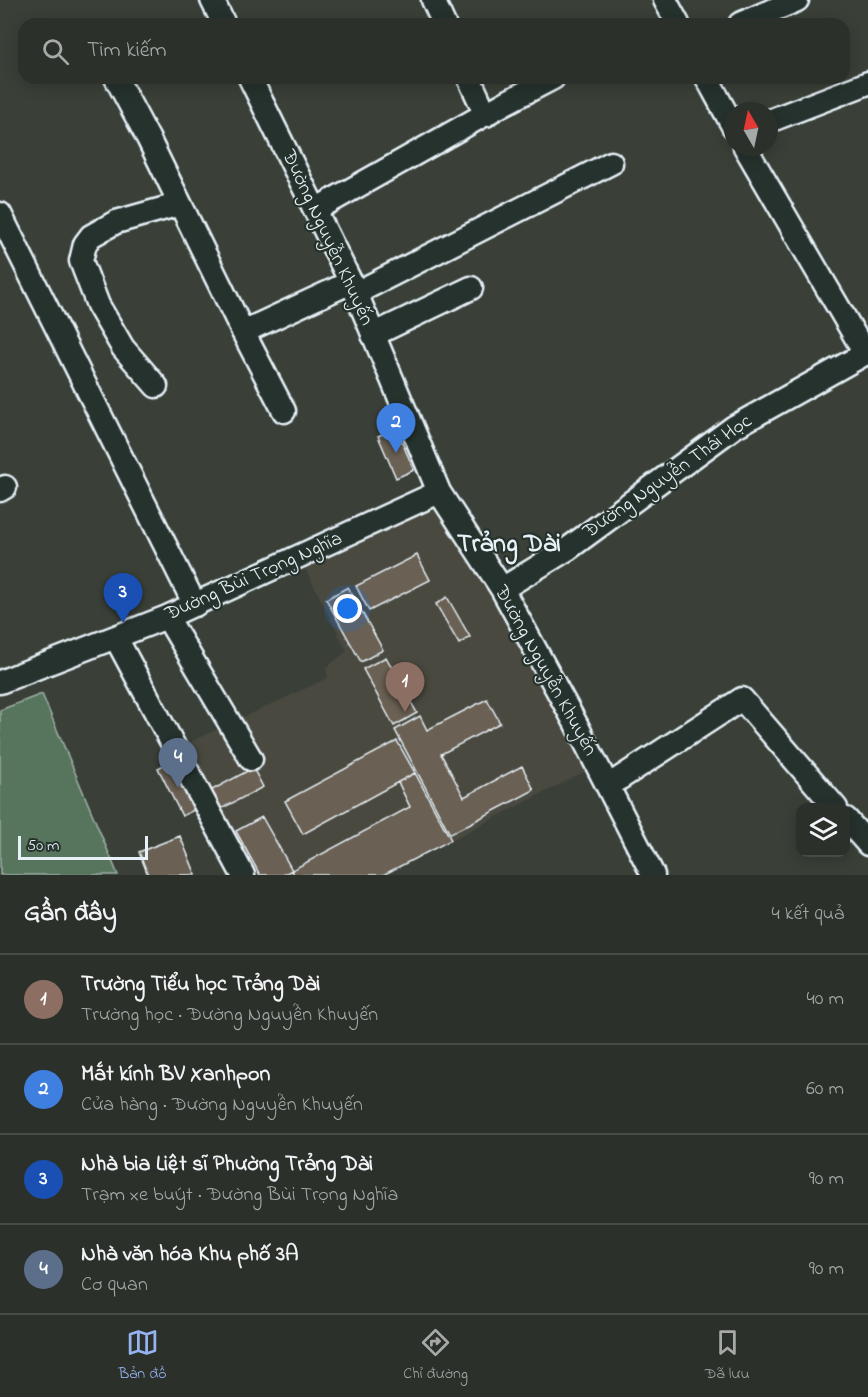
<!DOCTYPE html>
<html lang="vi">
<head>
<meta charset="utf-8">
<style>
	:root { --surface:#2c302a; --page:#343832; --text:#f1f3f6; --muted:#a6a9a8; --line:#484b47; --accent:#95b2f1 }
	body { margin:0; font-family:"Indie Flower",sans-serif; background:var(--page); color:var(--text) }
	.controls { position:absolute; right:18px; bottom:18px; display:grid; overflow:hidden; border-radius:12px; box-shadow:0 3px 15px #0003 }
	.controls button { width:54px; height:54px; display:grid; place-items:center; padding:0; border:0; border-bottom:2px solid var(--line); background:var(--surface); color:var(--text); font:30px sans-serif }
	.compass { position:absolute; left:724px; top:102px; width:54px; height:54px; border-radius:50%; background:var(--surface); box-shadow:0 3px 15px #0003; rotate:351deg }
	.scale { position:absolute; left:18px; bottom:15px; width:130px; box-sizing:border-box; padding-left:6px; border:3px solid #e8f1f8; border-top:0; font-size:16px; line-height:21px; white-space:nowrap; color:#e8f1f8; -webkit-text-stroke:4px #26332d; paint-order:stroke }
	.you { position:absolute; left:348px; top:609px; width:21px; height:21px; margin:-15px; border:4px solid #fff; border-radius:50%; background:#1a73e8; box-shadow:0 0 0 9px #1a73e833 }
	.badge { display:grid; place-items:center; width:39px; height:39px; border-radius:50%; background:var(--accent); color:#fff; font-size:20px; font-weight:700 }
	.pin { position:absolute; translate:-50% -50px; filter:drop-shadow(0 2px 3px #0008) }
	.pin::after { content:''; position:absolute; top:32px; width:21px; height:18px; background:inherit; clip-path:polygon(0 0,100% 0,50% 100%) }
	.list { margin:0; padding:0; list-style:none }
	h2 { display:flex; justify-content:space-between; align-items:center; height:78px; margin:0; padding:0 24px; font-size:26px }
	h2 small { font-size:20px; font-weight:400; color:var(--muted) }
	.list li { display:grid; grid-template-columns:39px 1fr auto; gap:18px; align-items:center; box-sizing:border-box; height:90px; padding:0 24px; border-top:2px solid var(--line) }
	.list b { display:block; font-size:22px; white-space:nowrap }
	.list p { margin:0; font-size:20px; white-space:nowrap; color:var(--muted) }
	.list em { font-size:20px; font-style:normal; color:var(--muted) }
	.icon { flex:none; width:33px; height:33px; fill:none; stroke:currentColor; stroke-width:2; stroke-linecap:round; stroke-linejoin:round }
	.map { position:relative; flex:none; width:868px; height:875px; overflow:hidden }
	.search { position:absolute; background:var(--surface); box-shadow:0 3px 15px #0003; left:18px; right:18px; top:18px; height:66px; display:flex; align-items:center; gap:15px; box-sizing:border-box; padding:0 21px; border-radius:18px; color:var(--muted); font-size:22px }
	.sheet { height:438px; background:var(--surface) }
	nav { display:flex; justify-content:space-around; align-items:center; box-sizing:border-box; height:84px; border-top:2px solid var(--line); background:var(--surface); font-size:16px; color:var(--muted) }
	nav a { display:grid; justify-items:center; gap:3px }
	nav .on { color:var(--accent) }
	.map>svg:first-child { display:block }
</style>
</head>
<body>
<div class="map">
<svg width="868" height="875" viewBox="0 0 868 875">
	<rect width="100%" height="100%" fill="#3a4038"/>
	<filter id="ink" filterUnits="userSpaceOnUse"><feTurbulence type="fractalNoise" baseFrequency=".0167" numOctaves="2"/><feDisplacementMap in="SourceGraphic" scale="12" xChannelSelector="R" yChannelSelector="G"/><feConvolveMatrix kernelMatrix="1 2 1 2 8 2 1 2 1" color-interpolation-filters="sRGB"/></filter>
	<g filter="url(#ink)">
		<!-- built -->
		<path fill="#484a40" d="M435 505 494 596 588 770 383 875H247L179 747 328 678 326 668 347 651 304 566Z"/>
		<!-- green -->
		<path fill="#57745b" stroke="#a0b2aa" stroke-width="1.5" d="M42 694 118 875H0V710Z"/>
		<!-- building -->
		<path fill="#6a6053" stroke="#e8f1f8" stroke-width="1.5" d="M396 428 414 470 396 478 378 436Z
			M417 555 430 580 369 611 356 586Z
			M348 587 383 650 361 662 326 599Z
			M447 597 470 637 459 644 436 604Z
			M386 657 417 713 394 726 363 669Z
			M487 699 500 723 441 754 464 797 522 766 534 790 450 834 395 730 420 716 427 730Z
			M397 741 415 773 303 834 285 801Z
			M173 760 198 808 182 816 158 768Z
			M253 768 263 787 219 810 210 791Z
			M415 773 451 840 383 875H294L292 870 410 807 398 782Z
			M262 817 292 870 283 875H260L236 831Z
			M180 836 196 875H148L139 852Z"/>
		<g fill="none" stroke-linecap="round" stroke-linejoin="round">
			<defs>
				<path id="minor" d="M212 0 224 24
					M433 0 444 24
					M665 0 678 24
					M740 24 797 0
					M116 78 148 138 243 332
					M250 78 356 293 439 492 502 589 576 724 653 875
					M469 78 486 115
					M707 78 733 126
					M769 121 868 83
					M745 147 865 353
					M315 210 507 102 553 78
					M0 214 195 605
					M356 293 611 163
					M373 335 471 288
					M156 386 123 348 98 305 81 261 85 244 91 236 116 222 180 204
					M284 411 243 332 351 282
					M0 490 5 487
					M502 589 569 548 734 427 868 352
					M167 617 251 759
					M116 638 243 875
					M0 682 167 617 439 492
					M608 786 742 699 836 808
					M846 819 868 844"/>
			</defs>
			<!-- minor casing -->
			<use href="#minor" stroke="#e8f1f8" stroke-width="27"/>
			<!-- minor -->
			<use href="#minor" stroke="#26332d" stroke-width="22"/>
		</g>
	</g>
	<g text-anchor="middle" dominant-baseline="central" stroke-width="4.5" stroke-linejoin="round" paint-order="stroke">
		<!-- street labels -->
		<g font-size="20" fill="#e8f1f8" stroke="#26332d">
			<text transform="translate(327 238) rotate(65)">Đường Nguyễn Khuyến</text>
			<text transform="translate(668 477) rotate(-35)">Đường Nguyễn Thái Học</text>
			<text transform="translate(254 577) rotate(-24)">Đường Bùi Trọng Nghĩa</text>
			<text transform="translate(545 671) rotate(61)">Đường Nguyễn Khuyến</text>
		</g>
		<!-- district labels -->
		<g font-size="26" font-weight="bold" fill="#e8f1f8" stroke="#26332d">
			<text x="509" y="545">Trảng Dài</text>
		</g>
	</g>
</svg>
<div class="controls">
<button><svg class="icon" aria-label="layers" viewBox="0 0 24 24"><path d="M12 4l9 5-9 5-9-5zM3 14l9 5 9-5"/></svg></button>
</div>
<svg class="compass" viewBox="-18 -18 36 36"><path d="M0-13l5 13h-10z" fill="#e53935"/><path d="M0 13l5-13h-10z" fill="#a6a9a8"/></svg>
<div class="scale">50 m</div>
<div class="you"></div>
<div class="pin badge" style="left:405px;top:712px;background:#8d6e63">1</div>
<div class="pin badge" style="left:396px;top:453px;background:#3f7fe0">2</div>
<div class="pin badge" style="left:123px;top:623px;background:#1a4fb4">3</div>
<div class="pin badge" style="left:178px;top:788px;background:#5c6f8a">4</div>
<div class="search"><svg class="icon" aria-label="search" viewBox="0 0 24 24"><circle cx="10" cy="10" r="6"/><path d="M15 15l6 6"/></svg>Tìm kiếm</div>
</div>
<section class="sheet">
<h2>Gần đây<small>4 kết quả</small></h2>
<ul class="list">
<li><span class="badge" style="background:#8d6e63">1</span><div><b>Trường Tiểu học Trảng Dài</b><p>Trường học · Đường Nguyễn Khuyến</p></div><em>40 m</em></li>
<li><span class="badge" style="background:#3f7fe0">2</span><div><b>Mắt kính BV Xanhpon</b><p>Cửa hàng · Đường Nguyễn Khuyến</p></div><em>60 m</em></li>
<li><span class="badge" style="background:#1a4fb4">3</span><div><b>Nhà bia Liệt sĩ Phường Trảng Dài</b><p>Trạm xe buýt · Đường Bùi Trọng Nghĩa</p></div><em>90 m</em></li>
<li><span class="badge" style="background:#5c6f8a">4</span><div><b>Nhà văn hóa Khu phố 3A</b><p>Cơ quan</p></div><em>90 m</em></li>
</ul>
</section>
<nav>
<a class="on"><svg class="icon" aria-label="map" viewBox="0 0 24 24"><path d="M3 6l6-2 6 2 6-2v14l-6 2-6-2-6 2zM9 4v14M15 6v14"/></svg>Bản đồ</a>
<a><svg class="icon" aria-label="directions" viewBox="0 0 24 24"><path d="M12 3l9 9-9 9-9-9zM9 14v-3h6M13 9l2 2-2 2"/></svg>Chỉ đường</a>
<a><svg class="icon" aria-label="saved" viewBox="0 0 24 24"><path d="M7 4h10v16l-5-4-5 4z"/></svg>Đã lưu</a>
</nav>
</body>
</html>
